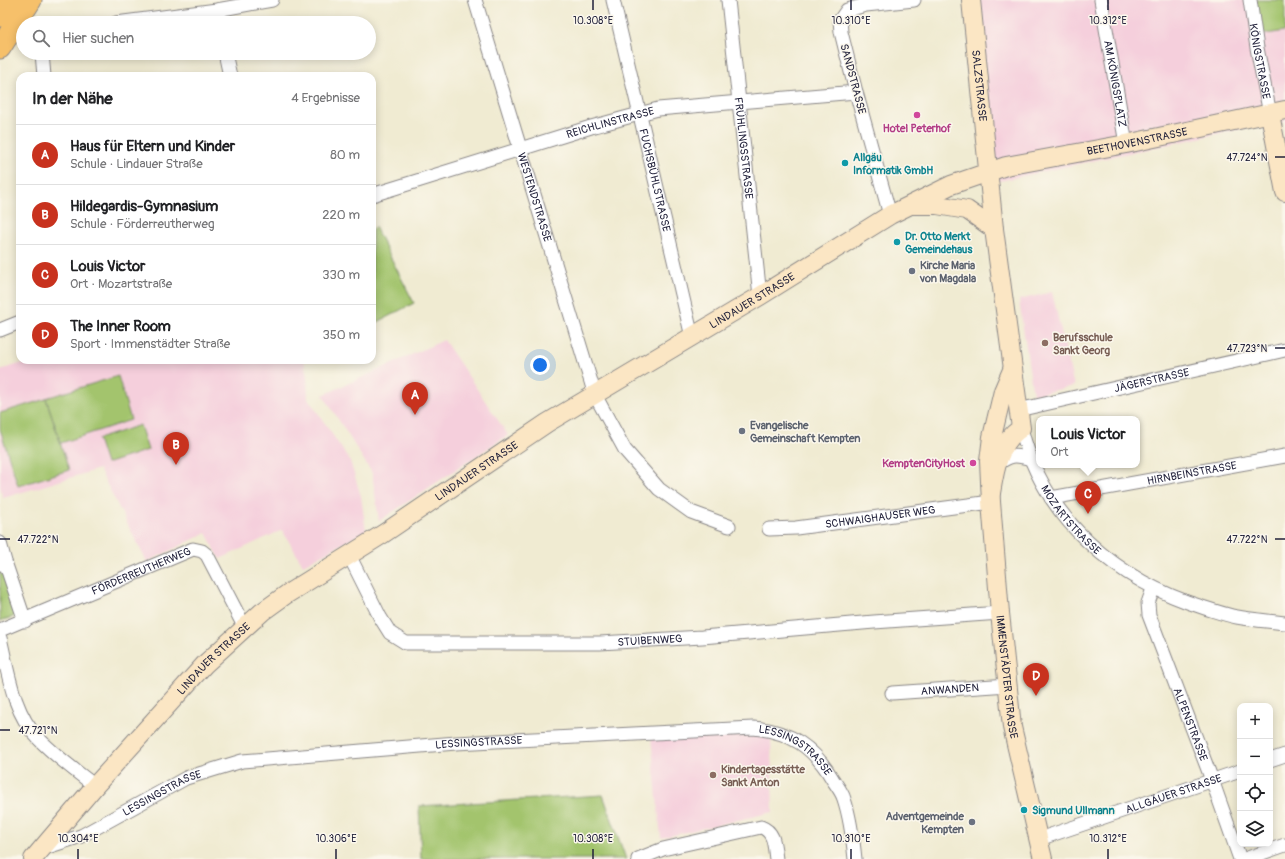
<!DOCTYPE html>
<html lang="de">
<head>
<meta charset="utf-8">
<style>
	:root { --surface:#fff; --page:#f6f6f6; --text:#202124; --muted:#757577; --line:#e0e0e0; --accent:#c8321e }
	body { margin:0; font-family:Pangolin,sans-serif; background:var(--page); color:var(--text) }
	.controls { position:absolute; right:12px; bottom:12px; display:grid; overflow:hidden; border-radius:8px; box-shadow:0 2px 10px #0003 }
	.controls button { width:36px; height:36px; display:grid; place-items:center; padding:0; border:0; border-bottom:1px solid var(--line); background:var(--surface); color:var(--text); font:20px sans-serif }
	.you { position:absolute; left:540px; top:365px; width:14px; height:14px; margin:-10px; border:3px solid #fff; border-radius:50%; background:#1a73e8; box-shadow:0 0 0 6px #1a73e833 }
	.badge { display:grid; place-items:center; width:26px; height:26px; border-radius:50%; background:var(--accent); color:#fff; font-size:13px; font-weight:700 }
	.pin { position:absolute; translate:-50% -33px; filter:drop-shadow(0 1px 2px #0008) }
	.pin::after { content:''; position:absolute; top:21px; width:14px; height:12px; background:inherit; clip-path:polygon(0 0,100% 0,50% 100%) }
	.popup { position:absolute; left:1036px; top:416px; width:104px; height:52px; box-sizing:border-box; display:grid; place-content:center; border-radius:8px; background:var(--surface); filter:drop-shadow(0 1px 3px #0005); font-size:13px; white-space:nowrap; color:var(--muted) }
	.popup b { font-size:15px; color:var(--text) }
	.popup::after { content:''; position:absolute; left:50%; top:100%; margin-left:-8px; border:8px solid transparent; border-top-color:var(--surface) }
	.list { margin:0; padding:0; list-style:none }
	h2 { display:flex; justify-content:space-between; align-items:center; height:52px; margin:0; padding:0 16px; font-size:17px }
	h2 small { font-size:13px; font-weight:400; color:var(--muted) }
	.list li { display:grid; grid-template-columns:26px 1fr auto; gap:12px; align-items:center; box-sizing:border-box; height:60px; padding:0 16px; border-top:1px solid var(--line) }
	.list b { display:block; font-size:15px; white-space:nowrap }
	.list p { margin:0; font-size:13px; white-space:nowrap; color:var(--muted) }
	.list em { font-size:13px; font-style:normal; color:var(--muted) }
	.icon { flex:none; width:22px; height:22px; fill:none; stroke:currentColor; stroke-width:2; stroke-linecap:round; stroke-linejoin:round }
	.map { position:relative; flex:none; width:1285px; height:859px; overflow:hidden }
	.search { position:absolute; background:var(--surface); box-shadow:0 2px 10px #0003; left:16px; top:16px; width:360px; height:44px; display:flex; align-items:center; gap:10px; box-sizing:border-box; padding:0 14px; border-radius:22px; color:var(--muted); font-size:15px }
	.panel { position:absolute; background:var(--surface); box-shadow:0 2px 10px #0003; left:16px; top:72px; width:360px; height:292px; border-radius:12px }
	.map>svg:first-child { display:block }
</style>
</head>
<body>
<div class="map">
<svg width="1285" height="859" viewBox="0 0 1285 859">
	<rect width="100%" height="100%" fill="#fbf7ec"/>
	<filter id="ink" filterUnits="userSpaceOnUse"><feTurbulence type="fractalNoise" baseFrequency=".025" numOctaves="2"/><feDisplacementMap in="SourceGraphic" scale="8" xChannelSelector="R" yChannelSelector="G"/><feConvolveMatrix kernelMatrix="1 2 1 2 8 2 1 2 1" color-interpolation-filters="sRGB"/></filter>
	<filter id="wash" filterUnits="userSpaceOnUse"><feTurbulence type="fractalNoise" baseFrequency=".012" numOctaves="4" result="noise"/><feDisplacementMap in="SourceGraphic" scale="16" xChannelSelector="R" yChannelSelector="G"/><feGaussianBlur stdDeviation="0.9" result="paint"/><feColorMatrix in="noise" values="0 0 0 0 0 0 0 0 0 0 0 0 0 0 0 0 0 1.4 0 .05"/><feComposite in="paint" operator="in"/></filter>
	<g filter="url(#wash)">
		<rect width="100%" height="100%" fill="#f0ebd2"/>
		<!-- built -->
		<path fill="#f5cfdc" d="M978 0H1256L1260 35 1285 31V122L1263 124 995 182Z
			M1052 292 1074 386 1033 395 1019 300Z
			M444 340 508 435 379 521 372 473 323 395Z
			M32 360H304L307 377 308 398 350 461 361 496 366 531 303 565 282 530 220 559 206 533 147 562 99 469 3 498 0 486V370Z
			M751 734 771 736 773 812 661 838 651 738Z"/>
		<!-- green -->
		<path fill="#a3c46d" stroke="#627354" d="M1256 0H1285V31L1260 35Z
			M375 227 414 303 372 325V229Z
			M118 376 131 420 61 443 46 398Z
			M46 399 69 470 18 486 0 429V413Z
			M140 425 148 450 106 464 98 439Z
			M4 571 16 616 0 621V572Z
			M603 795 626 859H421L419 806Z"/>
	</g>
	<g filter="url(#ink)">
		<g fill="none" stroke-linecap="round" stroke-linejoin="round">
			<defs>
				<g id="street">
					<path id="s1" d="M475 0 595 395 625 450 659 489 691 512 729 526"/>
					<path id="s2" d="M613 0 692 337"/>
					<path id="s3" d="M728 0 760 296"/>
					<path id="s4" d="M1101 0 1126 144"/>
					<path id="s5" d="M1250 0 1257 48 1270 114"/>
					<path d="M217 10 220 23"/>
					<path d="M116 23 217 10 272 0"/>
					<path d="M42 53 44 76"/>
					<path d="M225 53 230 76"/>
					<path id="s6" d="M372 195 591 127 658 109 856 92"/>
					<path d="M890 215 856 92 841 32 840 20 847 10 866 5 914 0"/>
					<path d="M0 330 20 322"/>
					<path id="s7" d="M1018 410 1285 350"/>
					<path id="s8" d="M1021 428C1044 520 1117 581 1205 608 1215 611 1226 615 1237 617 1253 620 1269 621 1285 623"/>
					<path d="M996 465C1010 455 1014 454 1031 459"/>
					<path id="s9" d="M1051 498 1285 456"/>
					<path id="s10" d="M769 529 796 528 991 502"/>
					<path d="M0 543 5 562"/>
					<path id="s11" d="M349 555 380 617 390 633 406 643H600L702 637 874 622 1000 613"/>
					<path d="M0 564 5 562 25 621"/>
					<path id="s12" d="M1153 589 1148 603 1149 615 1212 780 1240 859"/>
					<path id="s13" d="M0 630 193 549 202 551 207 555 245 628"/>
					<path d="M0 638C8 671 13 713 38 738 55 756 76 771 95 786"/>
					<path id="s14" d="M892 693 1008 685"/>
					<path d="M1270 760 1285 755"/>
					<path id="s15" d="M1039 839 1240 771"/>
					<path id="s16" d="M41 849 81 836 186 778 242 761 456 743 753 728C790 731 814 747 833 780 837 786 842 792 844 799 850 817 853 839 855 859"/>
					<path d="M638 859 663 849 761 827C775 832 774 846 776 859"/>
					<path d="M1245 859 1285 845"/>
				</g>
				<g id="secondary">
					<path id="s17" d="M971 0 994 229 1021 428C999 443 995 468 991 493"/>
					<path d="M1270 114 1285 192"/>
					<path d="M913 205H937L967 210 994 229"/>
					<path id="s18" d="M1012 370 1003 391 992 437 989 461 991 502 1000 613 1012 727 1043 859"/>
					<path id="s19" d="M33 859 95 786 205 664 262 612 287 594 383 534 547 423 760 296 890 215 951 185 1006 166 1126 144 1285 110"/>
				</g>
				<path id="primary" d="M0 16 10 0
					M0 48 31 0"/>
			</defs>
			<!-- street casing -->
			<use href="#street" stroke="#898686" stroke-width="15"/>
			<!-- secondary casing -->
			<use href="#secondary" stroke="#898686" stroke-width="20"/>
			<!-- primary casing -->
			<use href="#primary" stroke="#898686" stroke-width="23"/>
			<!-- street -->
			<use href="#street" stroke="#fff" stroke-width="13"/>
			<!-- secondary -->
			<use href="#secondary" stroke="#fbe6c4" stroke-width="18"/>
			<!-- primary -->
			<use href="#primary" stroke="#f6c06b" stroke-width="21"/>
		</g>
	</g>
	<!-- ticks -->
	<path fill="none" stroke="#22223b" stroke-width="1.5" d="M593 0V10M851 0V10M1108 0V10M1275 157H1285M1275 348H1285M0 539H10M1275 539H1285M0 730H10M78 849V859M336 849V859M593 849V859M851 849V859M1108 849V859"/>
	<!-- markers -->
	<g fill="#d1479c" stroke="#fbf7ec" stroke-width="1.5">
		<circle cx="917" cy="115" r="4"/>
		<circle cx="973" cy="463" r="4"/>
	</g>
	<g fill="#0f9aa8" stroke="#fbf7ec" stroke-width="1.5">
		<circle cx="845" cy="163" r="4"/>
		<circle cx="897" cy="242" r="4"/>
		<circle cx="1024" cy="810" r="4"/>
	</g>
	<g fill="#6b7280" stroke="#fbf7ec" stroke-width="1.5">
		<circle cx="912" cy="271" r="4"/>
		<circle cx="742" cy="431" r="4"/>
		<circle cx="972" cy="822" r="4"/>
	</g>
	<g fill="#8d6e63" stroke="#fbf7ec" stroke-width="1.5">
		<circle cx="1045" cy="343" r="4"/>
		<circle cx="713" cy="775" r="4"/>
	</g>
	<g text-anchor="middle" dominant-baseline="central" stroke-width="3" stroke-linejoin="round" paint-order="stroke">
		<!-- street labels -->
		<g font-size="11" fill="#22223b" stroke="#fbf7ec">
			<text stroke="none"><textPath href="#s5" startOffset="62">KÖNIGSTRASSE</textPath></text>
			<text transform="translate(853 79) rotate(75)">SANDSTRASSE</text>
			<text stroke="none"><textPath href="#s4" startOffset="85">AM KÖNIGSPLATZ</textPath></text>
			<text stroke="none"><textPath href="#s17" startOffset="86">SALZSTRASSE</textPath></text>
			<text stroke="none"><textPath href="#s6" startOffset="249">REICHLINSTRASSE</textPath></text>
			<text stroke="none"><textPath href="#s19" startOffset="1340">BEETHOVENSTRASSE</textPath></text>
			<text stroke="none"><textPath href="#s3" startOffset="149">FRÜHLINGSSTRASSE</textPath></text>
			<text stroke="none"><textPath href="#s2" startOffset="185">FUCHSBÜHLSTRASSE</textPath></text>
			<text stroke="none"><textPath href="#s1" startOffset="206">WESTENDSTRASSE</textPath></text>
			<text stroke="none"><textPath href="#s19" startOffset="918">LINDAUER STRASSE</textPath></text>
			<text stroke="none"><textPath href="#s7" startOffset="137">JÄGERSTRASSE</textPath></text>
			<text stroke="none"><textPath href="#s19" startOffset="594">LINDAUER STRASSE</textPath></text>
			<text stroke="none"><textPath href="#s9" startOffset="143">HIRNBEINSTRASSE</textPath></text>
			<text stroke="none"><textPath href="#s10" startOffset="112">SCHWAIGHAUSER WEG</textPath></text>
			<text stroke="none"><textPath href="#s8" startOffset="106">MOZARTSTRASSE</textPath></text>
			<text stroke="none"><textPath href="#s13" startOffset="153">FÖRDERREUTHERWEG</textPath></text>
			<text stroke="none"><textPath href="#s11" startOffset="351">STUIBENWEG</textPath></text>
			<text stroke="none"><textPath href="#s19" startOffset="270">LINDAUER STRASSE</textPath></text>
			<text stroke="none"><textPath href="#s18" startOffset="311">IMMENSTÄDTER STRASSE</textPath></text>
			<text stroke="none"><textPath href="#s14" startOffset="58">ANWANDEN</textPath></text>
			<text stroke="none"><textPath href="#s12" startOffset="144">ALPENSTRASSE</textPath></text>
			<text stroke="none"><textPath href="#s16" startOffset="458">LESSINGSTRASSE</textPath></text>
			<text stroke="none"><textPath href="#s16" startOffset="782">LESSINGSTRASSE</textPath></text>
			<text stroke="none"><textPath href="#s16" startOffset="134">LESSINGSTRASSE</textPath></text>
			<text stroke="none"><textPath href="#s15" startOffset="142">ALLGÄUER STRASSE</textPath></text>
		</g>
		<!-- hotel labels -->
		<g font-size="11" font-weight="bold" fill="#b23c85" stroke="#fbf7ec">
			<text x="917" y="128">Hotel Peterhof</text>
			<text x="965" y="463" text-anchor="end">KemptenCityHost</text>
		</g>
		<!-- culture labels -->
		<g font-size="11" font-weight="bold" fill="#0d838f" stroke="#fbf7ec" text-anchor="start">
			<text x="853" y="157">Allgäu<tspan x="853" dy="13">Informatik GmbH</tspan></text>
			<text x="905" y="236">Dr. Otto Merkt<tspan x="905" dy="13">Gemeindehaus</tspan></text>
			<text x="1032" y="810">Sigmund Ullmann</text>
		</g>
		<!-- worship labels -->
		<g font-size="11" font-weight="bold" fill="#5b616d" stroke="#fbf7ec" text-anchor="start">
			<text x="920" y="265">Kirche Maria<tspan x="920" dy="13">von Magdala</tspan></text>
			<text x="750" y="425">Evangelische<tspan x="750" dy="13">Gemeinschaft Kempten</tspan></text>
			<text x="964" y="816" text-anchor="end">Adventgemeinde<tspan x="964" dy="13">Kempten</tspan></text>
		</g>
		<!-- education labels -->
		<g font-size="11" font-weight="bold" fill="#785e54" stroke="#fbf7ec" text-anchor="start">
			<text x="1053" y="337">Berufsschule<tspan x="1053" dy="13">Sankt Georg</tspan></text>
			<text x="721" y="769">Kindertagesstätte<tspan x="721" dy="13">Sankt Anton</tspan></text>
		</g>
	</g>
	<g font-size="10" text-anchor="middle" fill="#22223b" stroke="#fbf7ec" stroke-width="3" stroke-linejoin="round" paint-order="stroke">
		<text x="593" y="24">10.308°E</text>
		<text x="851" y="24">10.310°E</text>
		<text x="1108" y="24">10.312°E</text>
		<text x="1247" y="161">47.724°N</text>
		<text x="1247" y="352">47.723°N</text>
		<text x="38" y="543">47.722°N</text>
		<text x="1247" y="543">47.722°N</text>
		<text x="38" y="734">47.721°N</text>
		<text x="78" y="842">10.304°E</text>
		<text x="336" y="842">10.306°E</text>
		<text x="593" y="842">10.308°E</text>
		<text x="851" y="842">10.310°E</text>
		<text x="1108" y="842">10.312°E</text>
	</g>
</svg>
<div class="controls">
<button>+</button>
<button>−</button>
<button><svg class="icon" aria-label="locate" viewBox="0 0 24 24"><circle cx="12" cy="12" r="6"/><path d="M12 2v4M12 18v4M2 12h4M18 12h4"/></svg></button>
<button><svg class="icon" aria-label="layers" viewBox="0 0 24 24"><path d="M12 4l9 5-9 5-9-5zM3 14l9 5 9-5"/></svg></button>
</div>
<div class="you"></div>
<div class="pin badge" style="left:415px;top:415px">A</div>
<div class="pin badge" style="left:176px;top:465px">B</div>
<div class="pin badge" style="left:1088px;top:514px">C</div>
<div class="popup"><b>Louis Victor</b>Ort</div>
<div class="pin badge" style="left:1036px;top:696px">D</div>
<div class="search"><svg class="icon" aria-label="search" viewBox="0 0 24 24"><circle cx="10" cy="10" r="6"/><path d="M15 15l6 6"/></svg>Hier suchen</div>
<section class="panel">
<h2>In der Nähe<small>4 Ergebnisse</small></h2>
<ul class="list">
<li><span class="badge">A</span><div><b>Haus für Eltern und Kinder</b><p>Schule · Lindauer Straße</p></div><em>80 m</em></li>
<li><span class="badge">B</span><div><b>Hildegardis-Gymnasium</b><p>Schule · Förderreutherweg</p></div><em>220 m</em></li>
<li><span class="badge">C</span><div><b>Louis Victor</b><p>Ort · Mozartstraße</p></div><em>330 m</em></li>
<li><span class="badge">D</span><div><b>The Inner Room</b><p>Sport · Immenstädter Straße</p></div><em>350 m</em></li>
</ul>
</section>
</div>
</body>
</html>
